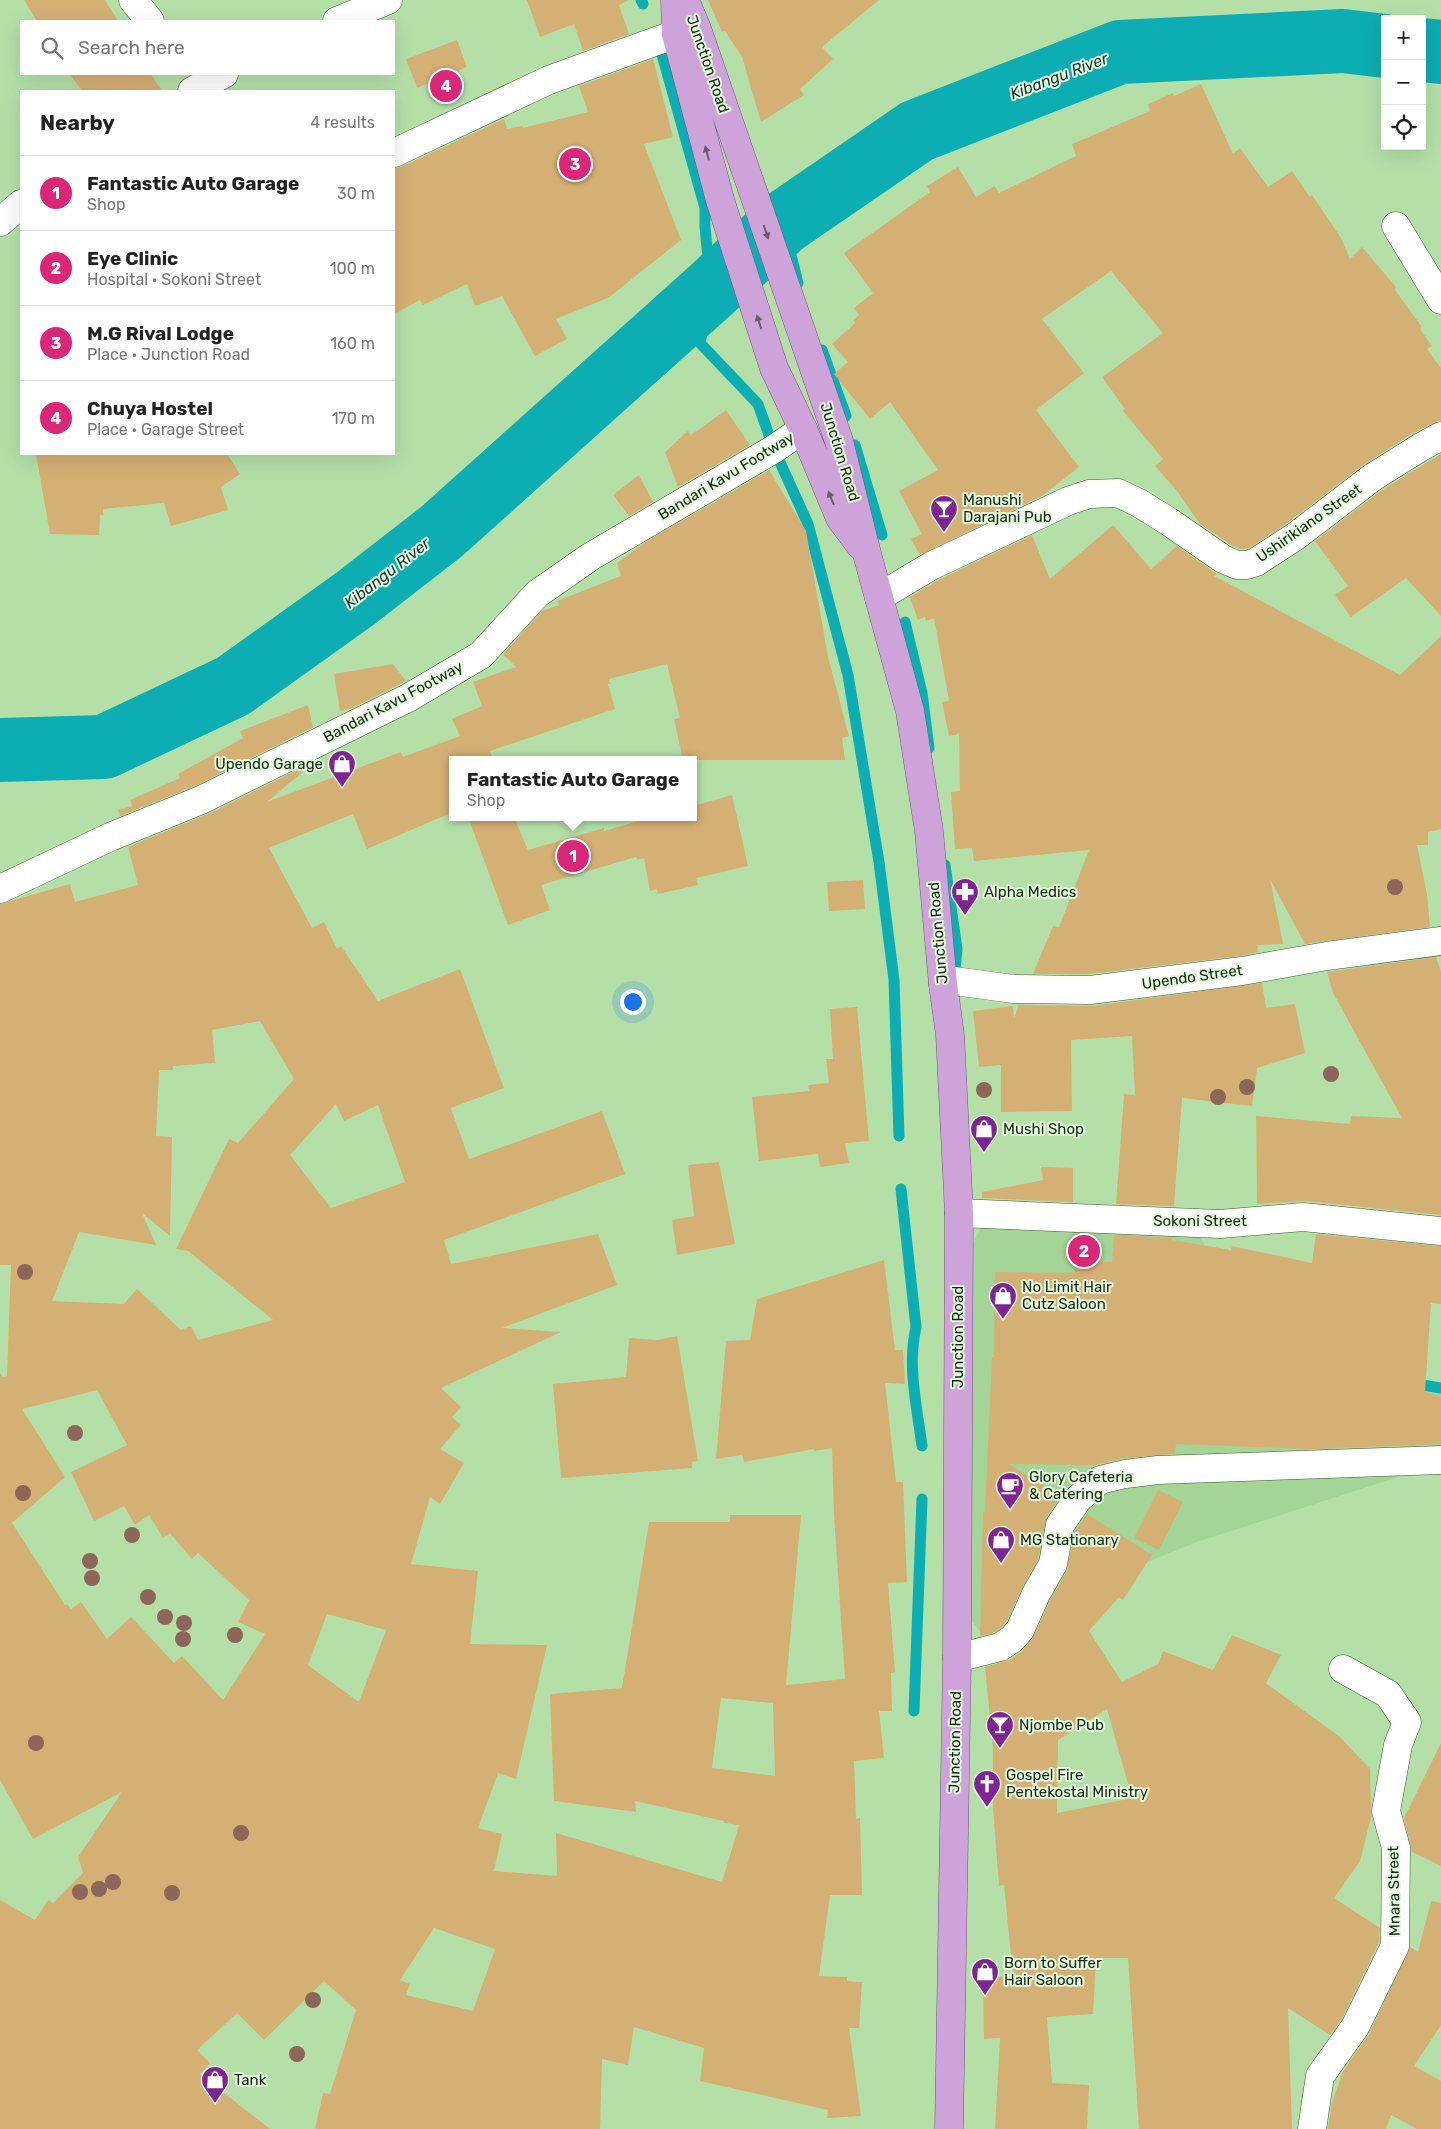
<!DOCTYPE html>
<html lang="en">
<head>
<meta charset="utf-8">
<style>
	:root { --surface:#fff; --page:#f6f6f6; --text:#222; --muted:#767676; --line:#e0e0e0; --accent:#db2777 }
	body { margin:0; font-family:Rubik,sans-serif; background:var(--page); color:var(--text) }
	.controls { position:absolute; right:15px; top:15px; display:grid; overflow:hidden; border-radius:0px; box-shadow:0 5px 20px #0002 }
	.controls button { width:45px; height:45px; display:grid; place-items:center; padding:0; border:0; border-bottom:1px solid var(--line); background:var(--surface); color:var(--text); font:25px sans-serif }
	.you { position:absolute; left:632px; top:1001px; width:18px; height:18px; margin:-12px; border:4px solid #fff; border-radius:50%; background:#1a73e8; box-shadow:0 0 0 8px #1a73e833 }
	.badge { display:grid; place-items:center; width:32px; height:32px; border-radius:50%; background:var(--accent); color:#fff; font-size:16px; font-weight:700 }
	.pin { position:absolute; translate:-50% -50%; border:2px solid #fff; box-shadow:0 1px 5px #0006 }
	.popup { position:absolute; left:449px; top:756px; width:248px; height:65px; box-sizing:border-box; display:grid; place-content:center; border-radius:0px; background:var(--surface); filter:drop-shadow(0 1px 4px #0005); font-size:16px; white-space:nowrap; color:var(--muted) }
	.popup b { font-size:19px; color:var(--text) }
	.popup::after { content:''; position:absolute; left:50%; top:100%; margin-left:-10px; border:10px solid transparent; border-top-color:var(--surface) }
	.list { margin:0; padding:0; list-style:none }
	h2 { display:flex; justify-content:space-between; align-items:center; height:65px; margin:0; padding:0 20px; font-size:21px }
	h2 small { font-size:16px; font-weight:400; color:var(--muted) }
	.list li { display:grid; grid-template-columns:32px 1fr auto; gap:15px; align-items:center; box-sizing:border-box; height:75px; padding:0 20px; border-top:1px solid var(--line) }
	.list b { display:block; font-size:19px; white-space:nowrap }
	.list p { margin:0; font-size:16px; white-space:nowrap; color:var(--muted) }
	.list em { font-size:16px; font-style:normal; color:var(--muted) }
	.icon { flex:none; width:28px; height:28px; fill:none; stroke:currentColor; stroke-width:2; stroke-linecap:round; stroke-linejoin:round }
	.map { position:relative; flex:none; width:1441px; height:2129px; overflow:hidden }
	.search { position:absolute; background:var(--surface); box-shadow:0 5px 20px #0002; left:20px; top:20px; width:375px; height:55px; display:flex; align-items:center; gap:12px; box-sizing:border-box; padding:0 18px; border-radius:0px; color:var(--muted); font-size:19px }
	.panel { position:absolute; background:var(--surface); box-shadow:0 5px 20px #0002; left:20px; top:90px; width:375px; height:365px; border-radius:0px }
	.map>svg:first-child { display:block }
</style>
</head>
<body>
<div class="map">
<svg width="1441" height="2129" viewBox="0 0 1441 2129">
	<rect width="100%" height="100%" fill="#b4e0a8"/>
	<!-- built -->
	<path fill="#a5d497" d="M981 1228 1199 1234 1260 1356 1407 1380 1441 1389V1463L1194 1543 1106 1579 1030 1649 991 1646 965 1612 969 1251Z"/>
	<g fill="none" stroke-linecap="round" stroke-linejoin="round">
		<!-- stream -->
		<path stroke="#0caeb3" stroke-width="11" d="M641 0 643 4
			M661 51 705 208V227L711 290 700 343 758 404 774 449 808 524 848 675 879 862 894 980 899 1136
			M783 223 798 283
			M822 350 846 416
			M855 445 882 535
			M905 622 922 693 929 748
			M945 865 957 949 954 981
			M901 1189 916 1327C907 1366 917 1407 922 1446
			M1411 1383 1441 1388
			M914 1711 922 1499"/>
		<!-- river -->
		<path stroke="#0caeb3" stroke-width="64" d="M1422 50 1441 52
			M0 750 104 747 233 686 356 598 441 532 711 290 783 223 917 131 1120 52 1343 41 1385 46"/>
	</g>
	<!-- building -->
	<path fill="#d5b075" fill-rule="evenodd" d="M24 0H105L118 21H37Z
		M527 0H629L619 5 629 34 583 51 574 24 540 37Z
		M708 0H879L822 47 833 59 800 89 804 95 761 122 742 57 725 31 722 32Z
		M457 40 467 67 417 88 406 59Z
		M653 59 673 137 644 144 681 240 608 298 556 319 567 339 535 356 502 296 475 306 467 284 423 305 420 300 394 314V168L401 167 504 119 507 129 522 126 523 128 588 112 579 86Z
		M70 74H151L162 91H82Z
		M1201 84 1233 154 1240 148 1268 187 1292 171 1310 197 1312 195 1341 238 1350 259 1362 247 1396 287 1395 290 1422 327 1420 329 1432 346 1427 349 1441 368V420L1413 433 1365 464 1287 523 1249 548 1240 549 1231 545 1200 524 1177 491 1155 466 1163 459 1123 411 1125 409 1102 377 1163 333 1111 271 1042 319 1084 373 1036 410 1079 467 1042 496 920 555 911 539 922 534 899 491 938 470 890 402 870 419 834 374 848 362 832 344 855 323 853 320 859 315 854 308 873 293 844 253 930 192 927 186 958 167 976 197 995 186 999 193 1076 156 1072 144 1150 111 1148 104 1173 93 1174 96Z
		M726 410 750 445 678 487 665 452 688 431 691 435Z
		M36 454H227L240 474 221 487 228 510 171 526 164 503 103 509V515H100L99 535 50 534Z
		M1441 454V616L1406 578 1351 617 1335 595 1348 586 1315 541 1382 490Z
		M769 470 806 531 828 657 849 736 842 738 845 760H683L674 719 680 718 667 664 609 679 610 684H608L615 709 490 751 493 760H453V812L367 849 353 814 269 848 312 928 324 922 337 949 341 946 378 1001 460 969 504 1088 451 1108 469 1159 602 1111 625 1174 444 1240 451 1264 598 1234 617 1285 502 1328 561 1332 441 1388 461 1407 452 1417 461 1425 440 1449 464 1463 440 1504 430 1497 411 1564 478 1571 470 1644 547 1645 516 1779 498 1773 478 1828 502 1834 494 1871 557 1876 556 1833 722 1882 739 1825 724 1823V1821L635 1801 636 1812 554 1801 550 1694 622 1688 649 1522H730V1515H801L786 1685 845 1679 834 1515 832 1448 814 1451V1449L744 1462 742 1455 716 1459 726 1341 750 1340 757 1299 884 1260 895 1350H903L905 1384 885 1383 896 1482H903L907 1582 888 1583 895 1672 891 1673 892 1711H879L884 1758 854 1761 856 1819 860 1818 862 1895H830L819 1976 847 1977V1981L862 1982 859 2028H849L861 2116 827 2118 828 2110 700 2081 704 2048 634 2027 628 2065 602 2059 600 2129H315L323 2093 330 2094 356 2010 324 1981 264 2040 237 2013 197 2050 210 2063 200 2074 270 2129H0V1900L35 1920 48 1900 53 1903 83 1873 78 1857 122 1792 33 1839 0 1780V1373L3 1377 7 1376 11 1265H0V904L70 884 75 902 138 885 128 847 208 814 317 760 267 802 401 752 403 757 460 736 452 719 482 706 473 682 516 667 503 654 542 611 559 605 557 601 621 576 617 563 647 541ZM260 1021 294 1079 238 1143 229 1139 176 1249 188 1251 273 1320 198 1340 191 1326 181 1330 137 1289 124 1304 52 1301 79 1232 156 1245 142 1213 170 1236 172 1137 156 1136 159 1070H173V1066L215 1063 212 1030ZM336 1104 344 1121 378 1105 405 1182 331 1208 290 1155ZM97 1390 127 1445 71 1472 94 1521 124 1506 135 1525 149 1515 163 1538 170 1533 192 1559 198 1553 249 1600 238 1622 265 1634 223 1700 182 1656 174 1663 131 1617 107 1639 81 1602 71 1609 67 1604 65 1605 12 1523 65 1477 22 1409ZM327 1614 386 1630 359 1702 308 1665ZM721 1698 773 1703 775 1776 712 1768ZM434 1928 495 1949 473 2011 406 1995 410 1984 400 1980Z
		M639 475 653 502 629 516 613 495Z
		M1113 525 1151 569 1177 546 1217 574 1214 576 1400 675 1441 636V829L1428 832V845H1417L1427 894 1430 927 1305 944 1270 879 1283 944 1257 945 1258 952 1240 956 1089 974H1033L1053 926 1059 927 1089 850 974 861 972 848 955 849 951 792 960 791 959 734 949 736 942 702 949 701 934 618 926 621 925 617 918 620 910 597 938 580 1032 535 1050 579Z
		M393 664 406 681 350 709 340 711 334 674Z
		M308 705 313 727 195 786 120 816 118 810 132 806 130 800 180 778 178 774 243 738 240 731Z
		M732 795 748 866 696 878 698 885 658 894 657 889 650 891 644 858 637 860 636 857 541 885 550 910 508 925 468 817H514L528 850 604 828V831L652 817H693V806Z
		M863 880 865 909 829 911 827 882Z
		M1436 957 1441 972V1215L1305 1201 1257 1204 1256 1116 1350 1124 1351 1116 1402 1118 1333 993 1327 972Z
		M1262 983 1266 1008 1295 1004 1305 1053 1257 1068 1252 1106 1182 1098 1174 1206 1116 1204 1124 1094 1135 1095 1132 1036 1071 1040 1072 1111 1001 1112V1065L979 1067 973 1011 1013 1006 1014 1018 1019 1005 1092 1006Z
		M857 1007 869 1141 845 1143 849 1163 820 1167 818 1154 759 1161 752 1097 809 1091 808 1085 829 1083 826 1059H833L830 1009Z
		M719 1162 735 1244 677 1255 672 1220 694 1216 688 1165Z
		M1041 1167 1073 1168V1202L982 1198V1192L1043 1180Z
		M1316 1234 1441 1246V1304L1431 1303 1425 1392 1441 1397V1444L1308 1449 1176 1444 1175 1454 1123 1458 1095 1465 1009 1464 1060 1497 1047 1516 1038 1559 1022 1588 1007 1621 994 1633 980 1636 983 1512H985L992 1357H994L995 1272 1075 1273 1074 1260 1112 1262 1114 1235 1172 1238V1240L1231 1250 1232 1246 1312 1263Z
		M677 1336 698 1461 692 1462V1468L561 1478 553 1384 626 1377 629 1338 657 1340Z
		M1158 1490 1183 1502 1159 1550 1134 1538Z
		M1087 1514 1152 1555 1123 1600 1119 1597 1089 1631 1122 1682 1158 1664 1163 1651 1213 1670 1232 1635 1281 1655 1266 1683 1340 1737 1370 1769 1371 1817 1360 1861 1334 1898 1380 1928 1379 1942 1342 2019 1330 2035 1288 2008 1292 2129H1139L1128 1958H1096L1093 2014 1047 2017 1052 2083 1089 2085 1087 2129H995L1000 2038 984 2039 983 1978 1013 1976 1004 1885 999 1886 993 1808V1749L985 1667 1009 1660 1021 1652 1032 1640 1050 1601 1067 1571 1075 1531ZM1107 1709 1132 1798 1057 1813 1058 1740Z
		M1441 1743V1866L1412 1852 1404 1818Z
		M1431 1901 1441 1903V2025L1414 2066 1441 2081V2129H1417L1391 2115 1386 2129H1328L1332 2103 1343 2071 1369 2034 1410 1947 1418 1952Z"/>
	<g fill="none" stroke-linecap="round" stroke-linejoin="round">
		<defs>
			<path id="minor" d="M133 0 150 21
				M337 21 388 0
				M192 91 224 74
				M394 153 549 80 676 34
				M0 222 21 204
				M1396 226 1441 300
				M879 597 931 566 1068 501 1089 494 1118 493 1139 503 1168 521 1223 559 1237 565H1247L1256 562 1296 536 1373 477 1421 447 1441 436
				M0 889 110 837 201 800 408 698 481 655 537 594 590 557 774 449 803 429
				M943 984 954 981 1014 989 1090 990 1242 971 1327 956 1441 941
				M959 1213 1220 1224 1303 1217 1441 1231
				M957 1658 1000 1647 1012 1639 1020 1630 1036 1594 1053 1564 1060 1525 1078 1499 1100 1480 1125 1474 1158 1470 1441 1460
				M1312 2129 1320 2076 1355 2027 1395 1946 1396 1848 1386 1811 1398 1745 1407 1722 1388 1694 1343 1669"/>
			<path id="major" d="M675 0 676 34 720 200 774 368 803 429 840 518 861 546
				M685 0 697 29 839 441 867 554 910 711 929 831 943 984 950 1035 959 1213 957 1658 949 2129"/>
		</defs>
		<!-- minor casing -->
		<use href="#minor" stroke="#365c2b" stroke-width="29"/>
		<!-- major casing -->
		<use href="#major" stroke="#794f83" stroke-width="29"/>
		<!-- minor -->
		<use href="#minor" stroke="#fff" stroke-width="28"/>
		<!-- major -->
		<use href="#major" stroke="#cea3da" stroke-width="28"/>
	</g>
	<!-- trees -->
	<g fill="#8e6559">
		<circle cx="1395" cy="887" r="8"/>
		<circle cx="1331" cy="1074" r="8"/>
		<circle cx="1247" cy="1087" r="8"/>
		<circle cx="984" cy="1090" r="8"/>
		<circle cx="1218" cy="1097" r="8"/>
		<circle cx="25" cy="1272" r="8"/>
		<circle cx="75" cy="1433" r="8"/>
		<circle cx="23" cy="1493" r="8"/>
		<circle cx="132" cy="1535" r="8"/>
		<circle cx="90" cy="1561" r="8"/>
		<circle cx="92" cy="1578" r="8"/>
		<circle cx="148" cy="1597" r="8"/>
		<circle cx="165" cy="1617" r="8"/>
		<circle cx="184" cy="1623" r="8"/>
		<circle cx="235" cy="1635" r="8"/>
		<circle cx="183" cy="1639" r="8"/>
		<circle cx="36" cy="1743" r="8"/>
		<circle cx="241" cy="1833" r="8"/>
		<circle cx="113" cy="1882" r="8"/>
		<circle cx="99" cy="1889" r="8"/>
		<circle cx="80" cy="1892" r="8"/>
		<circle cx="172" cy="1893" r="8"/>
		<circle cx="313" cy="2000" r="8"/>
		<circle cx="297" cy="2054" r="8"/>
	</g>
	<!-- one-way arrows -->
	<defs><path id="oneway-solid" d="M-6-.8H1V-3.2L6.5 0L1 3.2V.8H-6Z" transform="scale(1.25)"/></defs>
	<g fill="#695e6b">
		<use href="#oneway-solid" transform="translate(707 153) rotate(-105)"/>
		<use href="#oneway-solid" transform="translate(766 232) rotate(71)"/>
		<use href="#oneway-solid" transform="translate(759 322) rotate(-108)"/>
		<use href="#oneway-solid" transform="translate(831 498) rotate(-112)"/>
	</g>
	<!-- icons -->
	<defs>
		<symbol id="bar-pin" viewBox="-11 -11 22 30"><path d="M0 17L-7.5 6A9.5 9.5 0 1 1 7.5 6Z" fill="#7e2593" stroke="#e4fade"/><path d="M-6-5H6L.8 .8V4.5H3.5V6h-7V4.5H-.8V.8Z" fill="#fff"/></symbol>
		<symbol id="shop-pin" viewBox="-11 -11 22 30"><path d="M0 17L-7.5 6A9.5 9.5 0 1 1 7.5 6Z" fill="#7e2593" stroke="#e4fade"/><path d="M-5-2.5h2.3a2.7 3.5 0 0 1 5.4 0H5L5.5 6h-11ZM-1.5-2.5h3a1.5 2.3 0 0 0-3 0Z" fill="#fff"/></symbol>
		<symbol id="pharmacy-pin" viewBox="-11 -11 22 30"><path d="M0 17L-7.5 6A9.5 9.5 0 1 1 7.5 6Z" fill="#7e2593" stroke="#e4fade"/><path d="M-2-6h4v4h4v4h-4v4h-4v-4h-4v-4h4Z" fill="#fff"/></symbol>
		<symbol id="cafe-pin" viewBox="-11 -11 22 30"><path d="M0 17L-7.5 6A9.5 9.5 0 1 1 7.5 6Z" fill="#7e2593" stroke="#e4fade"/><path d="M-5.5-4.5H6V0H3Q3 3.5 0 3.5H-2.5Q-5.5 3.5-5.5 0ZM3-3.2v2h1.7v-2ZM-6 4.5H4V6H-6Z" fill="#fff"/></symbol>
		<symbol id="church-pin" viewBox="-11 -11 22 30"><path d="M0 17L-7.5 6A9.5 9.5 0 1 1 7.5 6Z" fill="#7e2593" stroke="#e4fade"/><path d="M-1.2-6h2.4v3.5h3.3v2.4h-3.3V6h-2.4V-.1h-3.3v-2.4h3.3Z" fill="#fff"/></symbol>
	</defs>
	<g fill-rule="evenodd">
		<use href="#bar-pin" x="928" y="493" width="32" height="43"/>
		<use href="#shop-pin" x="326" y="748" width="32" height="43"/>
		<use href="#pharmacy-pin" x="949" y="876" width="32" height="43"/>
		<use href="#shop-pin" x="968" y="1113" width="32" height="43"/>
		<use href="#shop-pin" x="987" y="1280" width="32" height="43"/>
		<use href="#cafe-pin" x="994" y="1470" width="32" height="43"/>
		<use href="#shop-pin" x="985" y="1524" width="32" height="43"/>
		<use href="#bar-pin" x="984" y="1709" width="32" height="43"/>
		<use href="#church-pin" x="971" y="1768" width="32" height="43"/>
		<use href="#shop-pin" x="969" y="1956" width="32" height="43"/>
		<use href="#shop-pin" x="199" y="2064" width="32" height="43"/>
	</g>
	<g text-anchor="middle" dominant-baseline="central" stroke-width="4" stroke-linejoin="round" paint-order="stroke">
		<!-- street labels -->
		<g font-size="15" fill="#162611" stroke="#e4fade">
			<text transform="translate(708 64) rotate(71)">Junction Road</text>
			<text transform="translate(840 452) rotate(73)">Junction Road</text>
			<text transform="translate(726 476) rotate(-31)">Bandari Kavu Footway</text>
			<text transform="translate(1309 523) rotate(-35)">Ushirikiano Street</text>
			<text transform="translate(393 702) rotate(-28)">Bandari Kavu Footway</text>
			<text transform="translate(938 933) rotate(-95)">Junction Road</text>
			<text transform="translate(1192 977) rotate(-8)">Upendo Street</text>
			<text x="1200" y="1221">Sokoni Street</text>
			<text transform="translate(958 1337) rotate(-90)">Junction Road</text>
			<text transform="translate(955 1742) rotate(-89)">Junction Road</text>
			<text transform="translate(1394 1891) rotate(-91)">Mnara Street</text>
		</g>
		<!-- poi labels -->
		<g font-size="15" fill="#162611" stroke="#e4fade" text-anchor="start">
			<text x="963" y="500">Manushi<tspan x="963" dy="17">Darajani Pub</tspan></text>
			<text x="323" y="764" text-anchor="end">Upendo Garage</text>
			<text x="984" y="892">Alpha Medics</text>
			<text x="1003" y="1129">Mushi Shop</text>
			<text x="1022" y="1287">No Limit Hair<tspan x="1022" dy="17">Cutz Saloon</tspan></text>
			<text x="1029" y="1477">Glory Cafeteria<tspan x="1029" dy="17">&amp; Catering</tspan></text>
			<text x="1020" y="1540">MG Stationary</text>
			<text x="1019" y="1725">Njombe Pub</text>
			<text x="1006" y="1775">Gospel Fire<tspan x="1006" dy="17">Pentekostal Ministry</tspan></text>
			<text x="1004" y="1963">Born to Suffer<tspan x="1004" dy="17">Hair Saloon</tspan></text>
			<text x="234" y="2080">Tank</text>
		</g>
		<!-- water labels -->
		<g font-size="16" font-style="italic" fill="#183536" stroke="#e4fade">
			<text transform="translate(1059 76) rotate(-21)">Kibangu River</text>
			<text transform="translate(387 573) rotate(-38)">Kibangu River</text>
		</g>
	</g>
</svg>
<div class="controls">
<button>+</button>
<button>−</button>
<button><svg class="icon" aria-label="locate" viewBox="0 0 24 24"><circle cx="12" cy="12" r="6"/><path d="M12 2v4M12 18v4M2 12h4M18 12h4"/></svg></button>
</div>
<div class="you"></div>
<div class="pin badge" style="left:573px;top:856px">1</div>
<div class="popup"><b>Fantastic Auto Garage</b>Shop</div>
<div class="pin badge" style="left:1084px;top:1251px">2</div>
<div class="pin badge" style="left:575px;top:164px">3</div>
<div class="pin badge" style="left:446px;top:86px">4</div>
<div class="search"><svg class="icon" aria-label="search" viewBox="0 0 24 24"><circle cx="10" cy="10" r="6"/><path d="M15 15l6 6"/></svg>Search here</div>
<section class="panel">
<h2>Nearby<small>4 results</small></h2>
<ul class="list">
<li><span class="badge">1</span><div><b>Fantastic Auto Garage</b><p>Shop</p></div><em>30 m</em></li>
<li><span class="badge">2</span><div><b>Eye Clinic</b><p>Hospital · Sokoni Street</p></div><em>100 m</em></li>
<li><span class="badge">3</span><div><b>M.G Rival Lodge</b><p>Place · Junction Road</p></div><em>160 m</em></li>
<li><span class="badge">4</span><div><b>Chuya Hostel</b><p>Place · Garage Street</p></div><em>170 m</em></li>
</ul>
</section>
</div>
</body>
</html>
